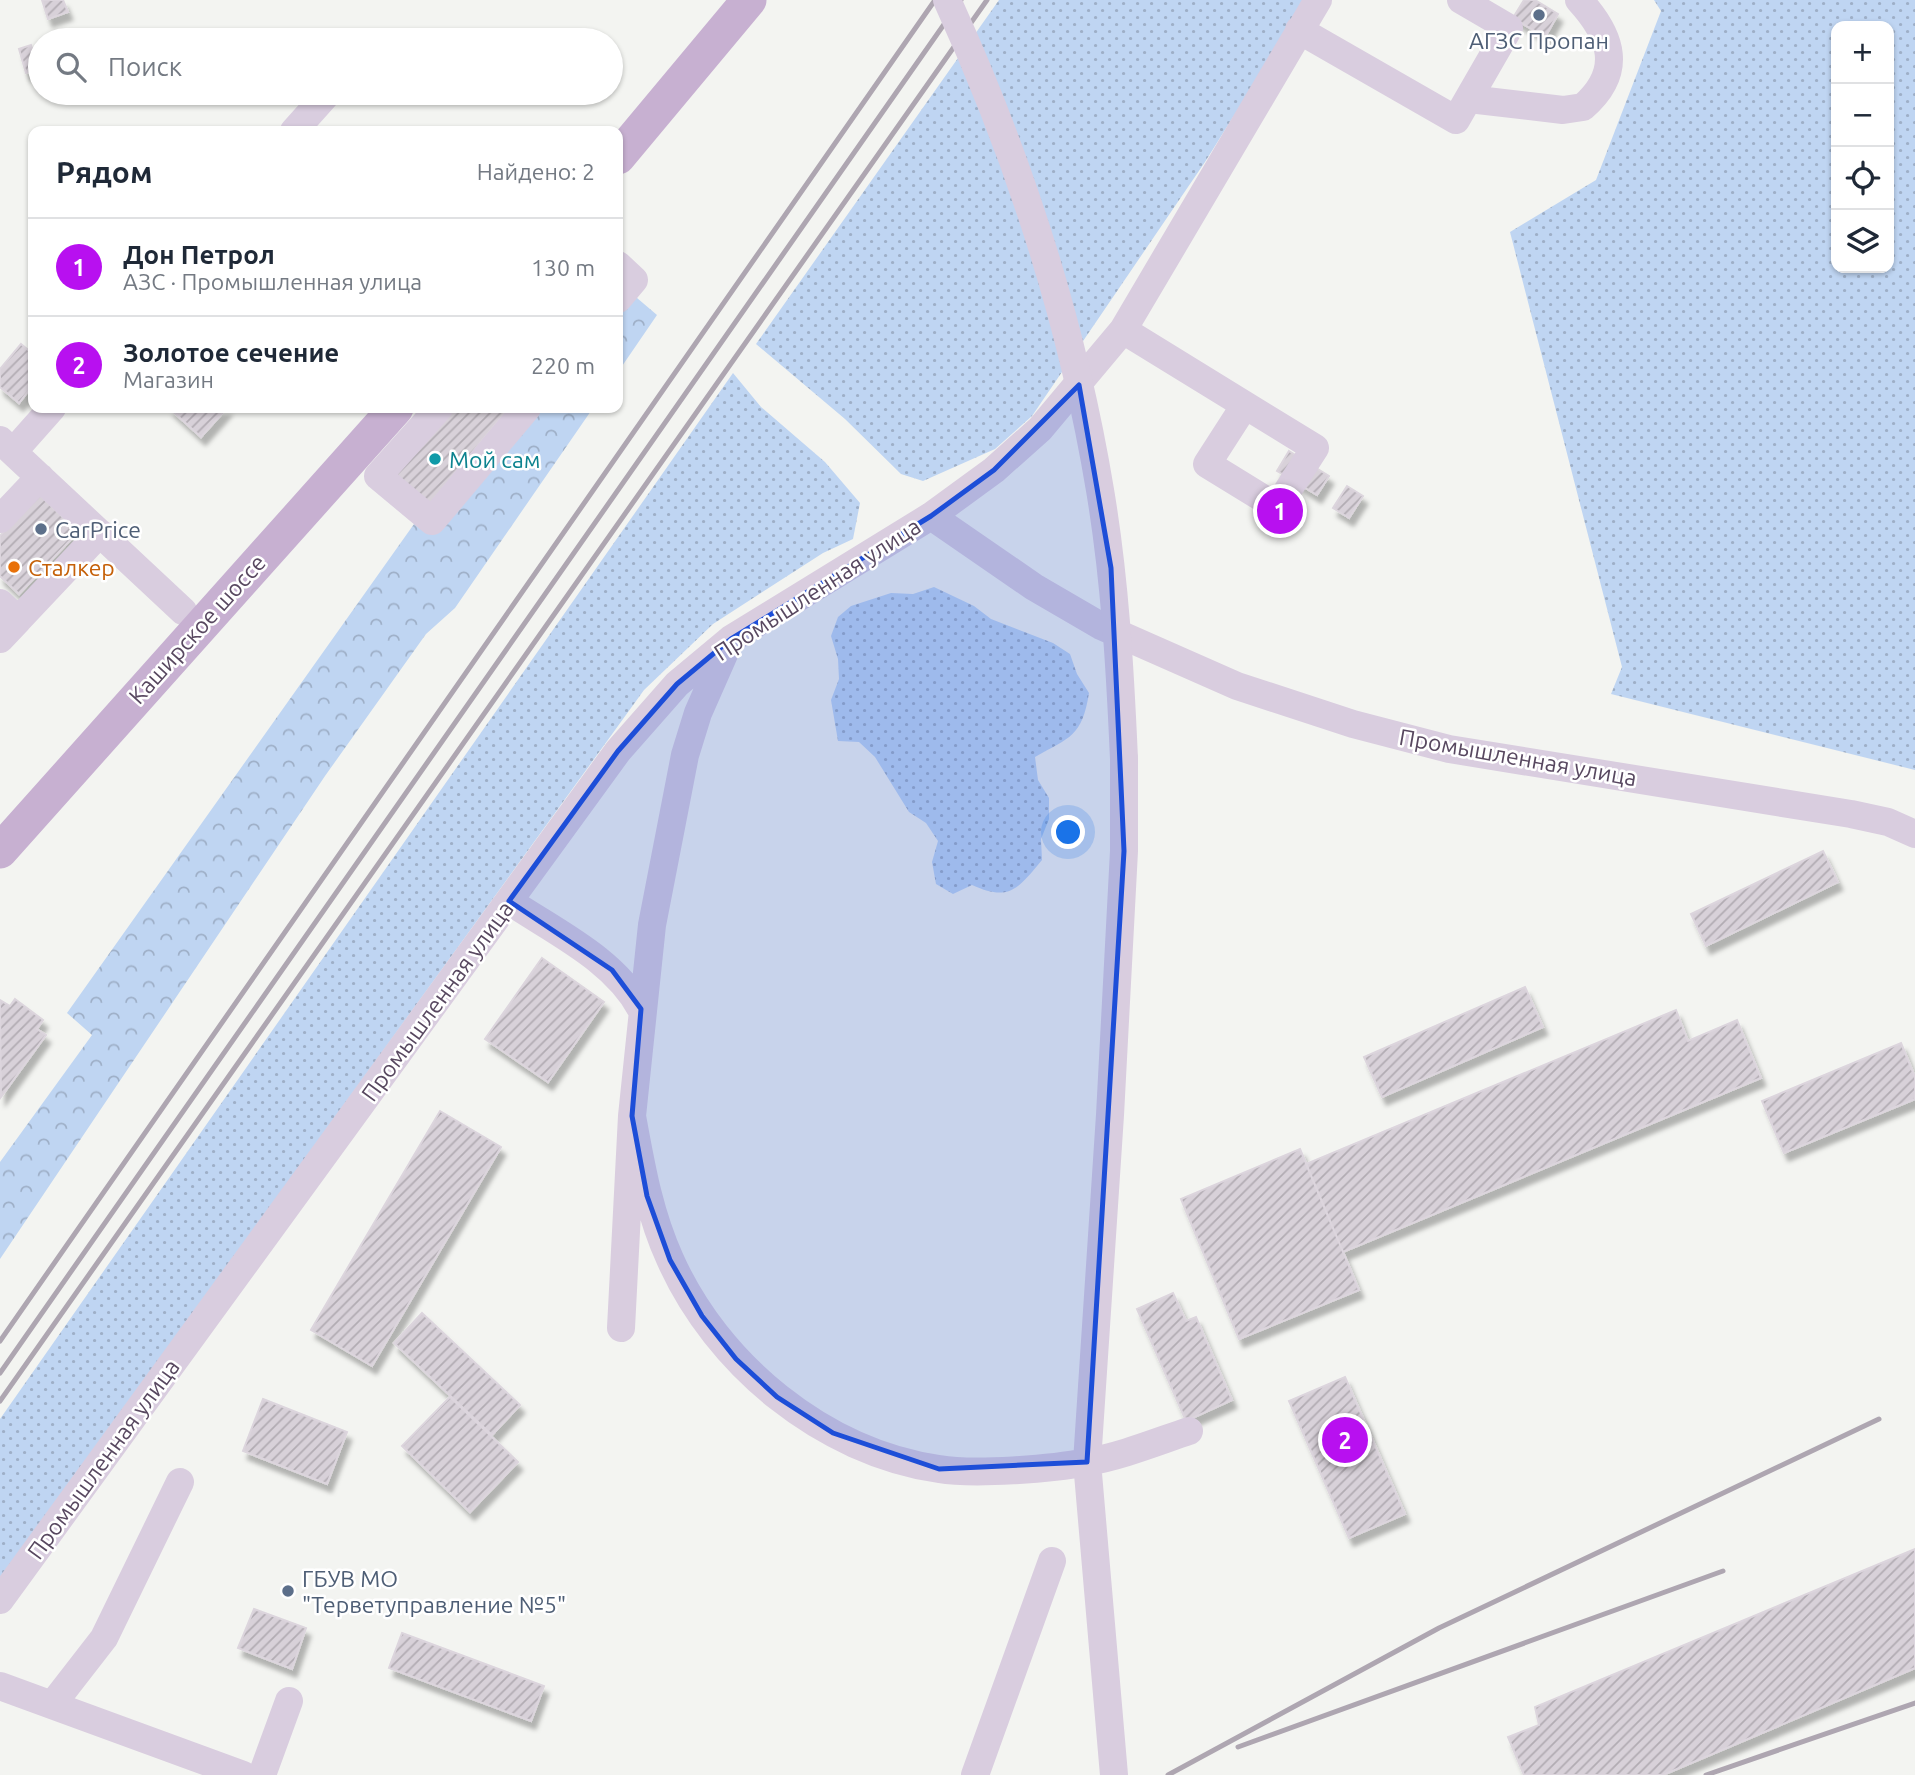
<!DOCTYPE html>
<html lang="ru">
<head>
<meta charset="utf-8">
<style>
	:root { --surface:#fff; --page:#f6f6f7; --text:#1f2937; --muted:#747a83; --line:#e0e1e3; --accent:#b810f0 }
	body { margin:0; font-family:Ubuntu,sans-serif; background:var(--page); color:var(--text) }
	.controls { position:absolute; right:21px; top:21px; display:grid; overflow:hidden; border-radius:14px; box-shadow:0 2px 5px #0004 }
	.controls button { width:63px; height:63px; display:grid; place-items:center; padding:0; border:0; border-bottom:2px solid var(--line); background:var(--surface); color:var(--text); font:35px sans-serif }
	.you { position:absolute; left:1069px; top:833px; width:24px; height:24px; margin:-18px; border:5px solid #fff; border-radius:50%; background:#1a73e8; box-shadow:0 0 0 10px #1a73e833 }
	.badge { display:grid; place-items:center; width:46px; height:46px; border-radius:50%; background:var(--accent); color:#fff; font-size:23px; font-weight:700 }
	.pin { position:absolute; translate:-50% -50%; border:4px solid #fff; box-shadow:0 2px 7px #0006 }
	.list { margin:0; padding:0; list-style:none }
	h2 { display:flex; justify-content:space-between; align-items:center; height:91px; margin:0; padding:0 28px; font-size:30px }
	h2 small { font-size:23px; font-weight:400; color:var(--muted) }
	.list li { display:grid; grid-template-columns:46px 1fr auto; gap:21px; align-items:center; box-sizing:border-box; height:98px; padding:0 28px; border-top:2px solid var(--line) }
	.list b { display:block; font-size:26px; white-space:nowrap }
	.list p { margin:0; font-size:23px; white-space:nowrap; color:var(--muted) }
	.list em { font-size:23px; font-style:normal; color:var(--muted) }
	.icon { flex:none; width:38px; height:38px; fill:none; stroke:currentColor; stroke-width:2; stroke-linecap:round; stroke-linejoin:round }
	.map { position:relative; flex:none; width:1915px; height:1775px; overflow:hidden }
	.search { position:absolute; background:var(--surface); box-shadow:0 2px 5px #0004; left:28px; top:28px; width:595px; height:77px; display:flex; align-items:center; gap:18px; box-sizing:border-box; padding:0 24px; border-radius:38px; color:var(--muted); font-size:26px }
	.panel { position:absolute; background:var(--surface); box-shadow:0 2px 5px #0004; left:28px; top:126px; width:595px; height:287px; border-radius:14px }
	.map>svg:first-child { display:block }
</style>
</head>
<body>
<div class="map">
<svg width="1915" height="1775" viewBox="0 0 1915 1775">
	<defs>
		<pattern id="green-dots" width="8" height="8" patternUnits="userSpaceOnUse" patternTransform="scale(1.75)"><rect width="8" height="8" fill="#bfd5f2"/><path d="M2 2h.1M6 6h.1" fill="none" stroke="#9eafc7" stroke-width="1.8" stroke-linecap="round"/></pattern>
		<pattern id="forest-crowns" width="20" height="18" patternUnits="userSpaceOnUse" patternTransform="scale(1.75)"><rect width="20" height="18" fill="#bfd5f2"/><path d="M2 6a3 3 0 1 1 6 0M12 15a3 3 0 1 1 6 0" fill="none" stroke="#9eafc7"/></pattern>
		<pattern id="building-hatch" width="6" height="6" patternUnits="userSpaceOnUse" patternTransform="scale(1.75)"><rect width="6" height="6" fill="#d8d1d9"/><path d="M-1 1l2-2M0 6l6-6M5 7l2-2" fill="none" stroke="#b2acb3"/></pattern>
		<filter id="shadow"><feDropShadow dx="4.5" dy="8" stdDeviation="2" flood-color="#0004"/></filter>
	</defs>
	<rect width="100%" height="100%" fill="#f3f4f1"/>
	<!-- green -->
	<path fill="url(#green-dots)" fill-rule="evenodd" d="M999 0H1306L1205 162 1032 416 995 449 923 481 901 474 845 419 756 344Z
		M1654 0H1915V770L1611 694 1622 667 1510 232 1596 180 1661 11ZM1889 26V268H1836V26Z
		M733 373 761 407 825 462 860 503 853 539 823 553 713 624 644 690 0 1580V1419Z
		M934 587 974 606 991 619 1053 643 1070 654 1077 674 1089 693C1082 737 1070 737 1035 757L1038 780 1049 798V819L1041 839 1042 860C1018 889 1009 902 972 885L953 894 936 884 932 862 938 841 926 823 909 812 875 757 859 742 838 741 831 700 839 679 838 659 831 636 838 617 851 606 891 593 913 594Z"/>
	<!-- forest -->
	<path fill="url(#forest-crowns)" d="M630 292 657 315 618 372V306Z
		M532 408H593L455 608 426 634 325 776 0 1259V1162L92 1035 67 1013 419 517Z"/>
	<!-- building -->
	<path fill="url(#building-hatch)" stroke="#dcd5dd" stroke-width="2" filter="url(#shadow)" d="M42 0H63L68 12 48 19Z
		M1524 0H1535L1558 14 1545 37 1513 18Z
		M31 45 38 69 26 73 19 49Z
		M21 344 33 354V385L19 403 0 387V369Z
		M169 408H227L201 437Z
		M454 408H509L428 506 391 475 425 443Z
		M1289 451 1329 476 1317 495 1277 471Z
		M1347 486 1363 496 1349 518 1333 508Z
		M40 495 78 532 19 594 0 576V536Z
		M1823 851 1838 882 1706 946 1691 914Z
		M542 958 604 1002 548 1082 485 1039Z
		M1525 987 1543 1027 1382 1097 1364 1057Z
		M15 999 43 1020 37 1029 46 1035 1 1097 0 1000 10 1006Z
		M1676 1010 1688 1041 1737 1020 1761 1078 1343 1252 1306 1164Z
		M1901 1043 1915 1077V1099L1784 1153 1762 1101Z
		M440 1111 501 1147 372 1366 311 1330Z
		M1300 1149 1359 1290 1239 1339 1181 1199Z
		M1173 1293 1186 1321 1196 1317 1232 1400 1186 1421 1137 1309Z
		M422 1313 520 1405 492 1435 394 1343Z
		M1345 1377 1405 1514 1349 1538 1289 1401Z
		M450 1397 518 1462 470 1512 402 1446Z
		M263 1399 347 1432 327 1484 243 1451Z
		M1915 1549V1668L1663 1775H1524L1508 1737 1539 1725 1535 1707Z
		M254 1609 306 1628 292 1669 238 1648Z
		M402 1633 544 1686 531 1721 389 1668Z"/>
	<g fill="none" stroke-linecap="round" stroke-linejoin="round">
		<!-- minor -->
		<path stroke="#d9cddf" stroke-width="28" d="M1299 30 1456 120 1509 28 1461 0
			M1469 99 1563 110 1583 107C1623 72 1613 37 1579 0
			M294 131 328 93
			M618 265 634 280 618 299
			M1123 330 1315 448 1277 507 1207 464 1245 405
			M439 408 378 476 432 521 527 408
			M0 440 183 611
			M13 452 52 408
			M931 516 1034 587 1101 626 1237 686 1353 724 1449 749 1851 814 1888 822 1915 834
			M0 519 40 477
			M0 603 18 620 100 533
			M0 639 18 620
			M509 901C555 932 614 959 641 1009
			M632 1116C641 1165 649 1213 670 1259 717 1365 823 1452 939 1469 974 1475 1052 1469 1087 1462 1122 1456 1156 1442 1189 1431
			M621 1328 632 1116 652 925 685 755 698 713 728 645
			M0 1600 618 751 677 684 731 639 931 516 994 470 1040 429 1123 330 1318 0
			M0 1686 243 1775
			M52 1705 104 1638 180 1482
			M262 1775 289 1701
			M975 1775 1052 1561
			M1114 1775 1087 1462 1110 1115 1124 851V759"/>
		<!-- major -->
		<path stroke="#c7b0d1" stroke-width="35" d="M618 157 749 0
			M0 851 396 408"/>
		<!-- rail -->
		<path stroke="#aea6b1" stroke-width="5" d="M0 1341 935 0
			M0 1373 961 0
			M0 1401 987 0
			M1238 1747 1723 1571
			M1168 1775 1439 1628 1879 1419
			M1706 1775 1915 1703"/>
		<!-- minor-bridge -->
		<path stroke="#d9cddf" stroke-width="28" d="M947 0C1018 155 1072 321 1100 490 1115 579 1120 669 1124 759"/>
	</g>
	<!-- marked area -->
	<path fill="#1d4ed8" fill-opacity="0.2" stroke="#1d4ed8" stroke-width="5" stroke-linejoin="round" d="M1079 385 1111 568 1124 851 1087 1462 939 1469 833 1433 777 1397 736 1359 702 1316 670 1260 647 1196 632 1116 641 1009 612 970 509 901 618 751 677 684 731 639 931 516 994 470Z"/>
	<!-- markers -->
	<g fill="#5c6f8a" stroke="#fff" stroke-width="2.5">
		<circle cx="1539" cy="15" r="7"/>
		<circle cx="41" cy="529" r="7"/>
		<circle cx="288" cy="1591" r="7"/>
	</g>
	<circle fill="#0f9aa8" stroke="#fff" stroke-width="2.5" cx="435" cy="459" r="7"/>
	<circle fill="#e8710a" stroke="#fff" stroke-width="2.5" cx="14" cy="567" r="7"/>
	<g text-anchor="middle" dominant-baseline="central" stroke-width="5" stroke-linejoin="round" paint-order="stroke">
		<!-- service labels -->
		<g font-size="23" fill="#4e5e75" stroke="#fff" text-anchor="start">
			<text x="1539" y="40" text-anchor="middle">АГЗС Пропан</text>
			<text x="55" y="529">CarPrice</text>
			<text x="302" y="1578">ГБУВ МО<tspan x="302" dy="26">"Терветуправление №5"</tspan></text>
		</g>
		<!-- culture labels -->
		<g font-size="23" fill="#0d838f" stroke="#fff" text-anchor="start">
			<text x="449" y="459">Мой сам</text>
		</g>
		<!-- food labels -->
		<g font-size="23" fill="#c56008" stroke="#fff" text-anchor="start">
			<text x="28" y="567">Сталкер</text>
		</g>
		<!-- street labels -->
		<g font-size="23" fill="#584860" stroke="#fff">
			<text transform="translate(817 589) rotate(-33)">Промышленная улица</text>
			<text transform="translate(197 629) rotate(-48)">Каширское шоссе</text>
			<text transform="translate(1518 757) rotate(10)">Промышленная улица</text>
			<text transform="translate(437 1001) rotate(-54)">Промышленная улица</text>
			<text transform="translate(103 1459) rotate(-54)">Промышленная улица</text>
		</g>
	</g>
</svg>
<div class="controls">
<button>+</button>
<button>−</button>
<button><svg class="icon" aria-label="locate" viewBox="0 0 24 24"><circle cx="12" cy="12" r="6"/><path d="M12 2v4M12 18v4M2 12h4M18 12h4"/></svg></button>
<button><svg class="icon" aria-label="layers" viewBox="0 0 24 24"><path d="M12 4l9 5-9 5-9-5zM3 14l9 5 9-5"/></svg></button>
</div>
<div class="you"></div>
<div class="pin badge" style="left:1280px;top:511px">1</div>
<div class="pin badge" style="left:1345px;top:1440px">2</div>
<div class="search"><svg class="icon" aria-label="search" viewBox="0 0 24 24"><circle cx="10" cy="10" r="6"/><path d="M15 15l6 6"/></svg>Поиск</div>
<section class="panel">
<h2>Рядом<small>Найдено: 2</small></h2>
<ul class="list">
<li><span class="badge">1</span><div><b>Дон Петрол</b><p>АЗС · Промышленная улица</p></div><em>130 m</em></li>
<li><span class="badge">2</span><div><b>Золотое сечение</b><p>Магазин</p></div><em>220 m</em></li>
</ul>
</section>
</div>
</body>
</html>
